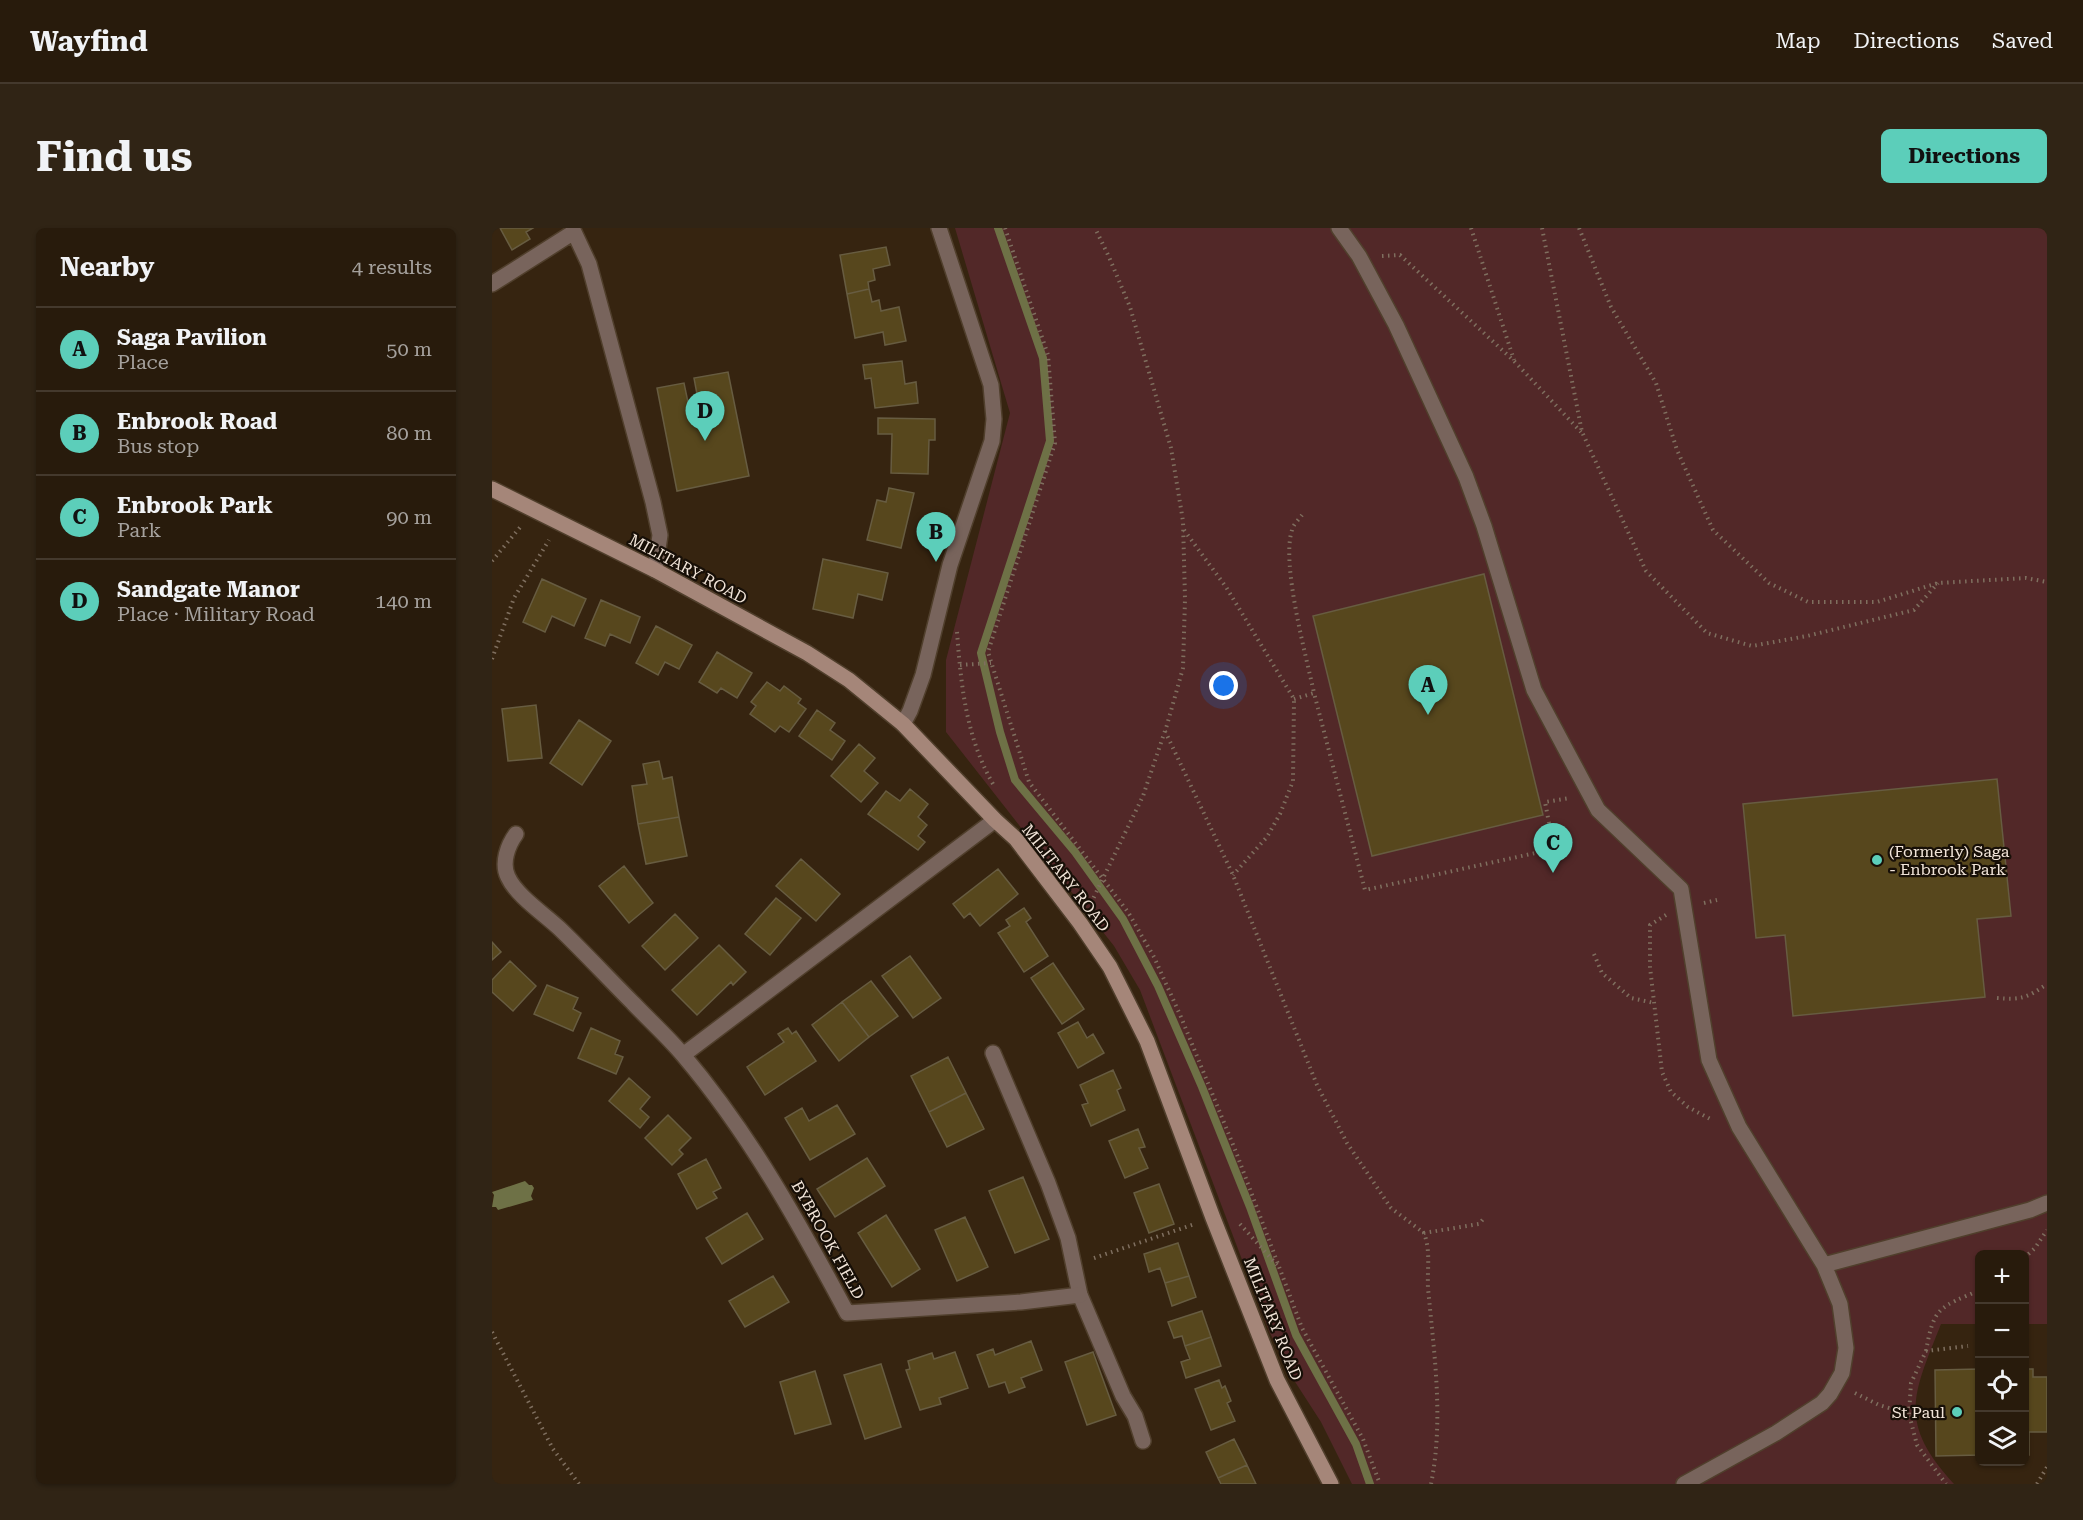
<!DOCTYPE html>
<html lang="en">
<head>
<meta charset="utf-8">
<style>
	:root { --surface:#281b0c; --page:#302415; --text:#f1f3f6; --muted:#a5a19d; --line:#44392d; --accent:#5cceba }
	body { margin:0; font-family:"Roboto Serif",serif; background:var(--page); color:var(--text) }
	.controls { position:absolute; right:18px; bottom:18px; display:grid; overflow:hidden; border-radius:9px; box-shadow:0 2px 4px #0004 }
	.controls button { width:54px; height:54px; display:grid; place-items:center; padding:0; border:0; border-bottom:2px solid var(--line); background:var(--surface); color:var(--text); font:30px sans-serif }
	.you { position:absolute; left:732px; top:458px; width:21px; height:21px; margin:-15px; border:4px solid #fff; border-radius:50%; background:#1a73e8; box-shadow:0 0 0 9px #1a73e833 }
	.badge { display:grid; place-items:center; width:39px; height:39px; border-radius:50%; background:var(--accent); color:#111; font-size:20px; font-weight:700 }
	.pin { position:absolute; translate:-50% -50px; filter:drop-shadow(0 2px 3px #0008) }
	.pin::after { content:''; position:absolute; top:32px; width:21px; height:18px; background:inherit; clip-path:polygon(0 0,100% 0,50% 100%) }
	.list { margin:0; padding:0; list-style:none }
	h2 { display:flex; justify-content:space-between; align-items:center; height:78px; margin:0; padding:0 24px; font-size:26px }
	h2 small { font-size:20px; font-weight:400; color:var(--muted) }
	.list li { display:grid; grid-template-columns:39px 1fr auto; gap:18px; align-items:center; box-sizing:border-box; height:84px; padding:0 24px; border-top:2px solid var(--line) }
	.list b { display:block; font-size:22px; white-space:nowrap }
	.list p { margin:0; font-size:20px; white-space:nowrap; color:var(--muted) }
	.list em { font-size:20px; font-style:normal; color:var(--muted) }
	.icon { flex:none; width:33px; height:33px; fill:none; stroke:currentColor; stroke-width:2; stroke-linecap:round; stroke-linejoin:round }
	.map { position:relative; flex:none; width:1555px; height:1256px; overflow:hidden; border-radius:9px }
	header { display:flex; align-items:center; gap:36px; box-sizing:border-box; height:84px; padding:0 30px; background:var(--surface); border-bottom:2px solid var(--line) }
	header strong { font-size:28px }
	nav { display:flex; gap:33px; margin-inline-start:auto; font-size:21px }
	.intro { display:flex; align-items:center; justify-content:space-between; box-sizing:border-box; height:144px; padding:0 36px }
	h1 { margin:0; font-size:42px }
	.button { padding:15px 27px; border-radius:9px; background:var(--accent); color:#111; font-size:21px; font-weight:700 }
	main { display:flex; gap:36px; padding:0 36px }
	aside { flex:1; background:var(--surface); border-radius:9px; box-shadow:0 2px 4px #0004 }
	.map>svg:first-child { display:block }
</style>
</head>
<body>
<header>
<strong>Wayfind</strong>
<nav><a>Map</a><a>Directions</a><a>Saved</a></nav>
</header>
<div class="intro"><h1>Find us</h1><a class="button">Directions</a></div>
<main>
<aside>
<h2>Nearby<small>4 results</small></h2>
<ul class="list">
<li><span class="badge">A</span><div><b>Saga Pavilion</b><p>Place</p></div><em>50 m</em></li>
<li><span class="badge">B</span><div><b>Enbrook Road</b><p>Bus stop</p></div><em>80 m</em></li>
<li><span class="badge">C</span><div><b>Enbrook Park</b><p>Park</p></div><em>90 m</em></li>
<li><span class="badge">D</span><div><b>Sandgate Manor</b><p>Place · Military Road</p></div><em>140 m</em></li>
</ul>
</aside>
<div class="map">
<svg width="1555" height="1256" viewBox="0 0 1555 1256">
	<rect width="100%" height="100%" fill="#362410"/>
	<!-- green -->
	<path fill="#522828" d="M463 0H1555V1096H1533L1532 1026H1488L1487 1096H1449C1421 1167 1405 1194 1462 1256H860L829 1194 798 1146 777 1103 648 762 622 718 454 504V432L518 185Z"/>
	<!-- water -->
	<path fill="#6e7146" d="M33 953 37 957H40L42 960 39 968 41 972 6 982 4 979H0L2 967 0 964Z"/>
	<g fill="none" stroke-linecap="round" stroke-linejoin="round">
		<!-- stream -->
		<path stroke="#6e7146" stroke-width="8" d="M506 0 551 130 558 213 489 425 508 504 523 552 583 624 631 691 666 758 710 859 758 979 804 1107 864 1216 878 1256"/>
	</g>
	<!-- building -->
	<path fill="#57471d" stroke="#675c41" stroke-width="1.5" d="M8 0H41L34 4 38 11 20 22Z
		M394 19 398 37 381 41 383 52 376 54 377 61 355 66 348 27Z
		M377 61 380 74 387 72 389 83 407 79 414 113 393 117 391 104 363 110 355 66Z
		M410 133 413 156 424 154 426 175 383 180 379 150 373 151 371 137Z
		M236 144 257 248 185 263 165 160 192 155 197 179 207 177 202 150Z
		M386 190 443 191V212H437L436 246 399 245 400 206H386Z
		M397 260 422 265 409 320 375 312 385 272 394 274Z
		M331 331 396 345 390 372 366 366 361 390 321 381Z
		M992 346 1051 587 880 628 821 388Z
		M50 351 94 371 82 398 60 388 53 404 31 394Z
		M109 372 148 389 138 415 118 406 113 418 93 410Z
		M164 398 200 417 187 441 173 434 166 447 144 435Z
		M225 424 260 445 245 470 229 460 225 465 207 454Z
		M275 454 288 463 292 458 309 471 306 475 314 481 297 504 288 498 283 504 258 486 264 478 259 474Z
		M44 477 50 530 16 533 10 481Z
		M325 482 343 495 338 502 353 513 340 532 307 508Z
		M87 492 119 513 90 557 58 535Z
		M367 516 383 530 372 543 386 555 369 574 339 548Z
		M167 533 171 551 180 549 187 589 146 596 140 558 155 556 151 536Z
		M1505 551 1519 688 1485 691 1493 769 1301 788 1293 707 1264 710 1251 576Z
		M418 561 436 576 426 589 435 597 426 608 433 614 426 622 376 586 394 563 408 573Z
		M187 589 195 628 154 636 146 596Z
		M309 631 348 666 324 693 284 658Z
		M132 638 161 675 137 695 107 658Z
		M506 641 526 666 488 698 478 685 472 690 461 676Z
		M284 670 309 690 278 727 253 706Z
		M532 680 539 690 534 694 556 728 532 744 506 705 518 698 514 692Z
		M183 686 206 710 173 742 150 718Z
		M0 714 9 724 0 732Z
		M227 717 254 744 241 757 239 754 205 787 180 762Z
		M418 728 449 770 421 790 390 748Z
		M18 733 44 758 21 783 0 764V752Z
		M561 735 592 781 570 796 539 750Z
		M379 753 406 788 377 809 350 774Z
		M55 757 86 770 81 781 89 785 81 803 42 786Z
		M350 774 377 809 347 833 320 797Z
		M586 794 595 810 601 806 612 825 586 840 566 805Z
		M99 800 128 813 123 826 131 829 124 846 86 830Z
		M296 800 300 806 304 803 324 833 273 867 255 839 292 814 286 806Z
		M456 829 474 865 437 884 419 848Z
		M621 842 629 860 625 862 633 882 599 898 590 877 596 875 588 857Z
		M137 850 158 869 148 881 157 889 148 900 117 873Z
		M474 865 492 901 455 919 437 884Z
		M345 877 363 906 318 932 293 890 310 880 317 893Z
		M176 887 199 910 187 922 191 926 180 937 153 910Z
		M646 901 653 919 647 920 656 940 633 950 617 913Z
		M375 930 393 958 343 989 325 961Z
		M214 931 229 960 221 964 225 970 205 981 186 946Z
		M531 949 557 1011 523 1025 497 963Z
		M667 956 682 996 657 1005 642 965Z
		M255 985 271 1011 230 1036 214 1010Z
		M394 987 428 1041 400 1059 366 1005Z
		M473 989 496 1039 465 1053 443 1002Z
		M686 1015 697 1048 673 1055 668 1040 657 1044 652 1026Z
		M281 1048 297 1074 253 1099 237 1073Z
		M697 1048 704 1069 680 1078 673 1055Z
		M710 1083 719 1109 693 1118 690 1108 682 1110 676 1094Z
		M719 1109 729 1138 694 1150 689 1134 698 1131 693 1118Z
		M539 1113 550 1142 529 1150 533 1159 517 1165 513 1154 497 1159 485 1127 501 1121 503 1127Z
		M463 1124 476 1160 447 1170 449 1176 428 1182 414 1142 418 1141 416 1133 440 1125 442 1131Z
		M601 1124 624 1187 595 1197 573 1134Z
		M389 1136 409 1199 373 1211 352 1147Z
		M1488 1141V1227L1444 1228 1443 1142Z
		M1532 1141H1541V1149H1555V1204H1537V1227H1532Z
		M323 1143 339 1196 303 1206 288 1154Z
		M727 1152 730 1160 733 1158 739 1173 735 1175 743 1193 719 1202 703 1161Z
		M742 1211 755 1237 726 1250 714 1224Z
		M755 1237 764 1256H729L726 1250Z"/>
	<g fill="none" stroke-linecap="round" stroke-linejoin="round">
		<defs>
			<path id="service" d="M847 0 867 28 904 97 974 249 992 298 1042 462 1106 582 1189 661 1217 832 1247 899 1332 1037 1348 1076 1354 1120 1350 1145 1338 1166 1330 1175 1284 1205 1192 1256
				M501 825 556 955 576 1010 588 1067 631 1168 643 1188 651 1213
				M1332 1037 1538 982 1555 975"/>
			<path id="minor" d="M0 56 82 4 97 36 161 274 168 307 163 342
				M411 496 418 483 431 447 458 337 500 213 502 191 499 157 447 0
				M24 606C16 617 9 635 16 649 24 667 52 686 67 700 92 724 116 750 141 775 157 792 176 809 191 827 258 906 307 995 355 1085L529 1074 588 1067
				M191 827 503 592"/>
			<path id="secondary" d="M0 261 163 342 315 425 357 452 411 496 503 592 524 611 588 695 618 739 655 813 721 990 785 1152 839 1256"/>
		</defs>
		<!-- service casing -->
		<use href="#service" stroke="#503f2c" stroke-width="18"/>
		<!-- minor casing -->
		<use href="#minor" stroke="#503f2c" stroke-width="18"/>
		<!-- secondary casing -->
		<use href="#secondary" stroke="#503f2c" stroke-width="18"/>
		<!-- path -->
		<path stroke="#7f6f5f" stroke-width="4" stroke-dasharray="1.5 4.5" stroke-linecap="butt" d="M513 0 556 127 563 215 496 424 537 554 636 684 662 729 689 789 744 924 810 1100 871 1211 888 1256
			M979 0 1022 132
			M1050 0 1090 204 1154 343 1215 405 1260 418 1315 408 1422 382 1446 355
			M1087 0 1119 79 1164 155 1185 222 1221 302 1277 355 1316 374H1385L1446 355 1534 350 1555 354
			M890 28 908 27 1022 133 1089 204
			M810 287C807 291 801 297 800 302 789 336 814 427 822 465
			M692 302 734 359 802 471 801 553 788 586 775 609 741 647
			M0 333 30 297
			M465 404C469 457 474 509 501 556
			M0 431 22 370 57 312
			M468 437 499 435
			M802 471 822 465 873 662 1062 621 1053 574 1078 570
			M673 503 741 647 825 857 855 915 899 980 932 1005
			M599 675 651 568 675 497 691 440 693 371 691 293 679 220 638 79 617 29 603 0
			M1212 675 1225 672
			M1174 687 1158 697V739L1170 844 1179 864 1196 879 1220 892
			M1102 726 1110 745 1139 770 1162 775
			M1505 770C1529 772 1535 770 1555 756
			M748 996 785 1037
			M602 1030 703 996
			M1532 1030 1543 1020 1555 1002
			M0 1104 61 1221 87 1256
			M1434 1123C1442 1078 1447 1080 1488 1062
			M1363 1165 1387 1177 1417 1186 1425 1217 1454 1256
			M1417 1186 1419 1155 1434 1123 1476 1118
			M939 1256C952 1191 942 1125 936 1060 935 1041 939 1024 932 1005L987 996 993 989
			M1545 1256 1555 1239"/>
		<!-- service -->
		<use href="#service" stroke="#78645c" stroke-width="15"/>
		<!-- minor -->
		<use href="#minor" stroke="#78645c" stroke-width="15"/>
		<!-- secondary -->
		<use href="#secondary" stroke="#a58679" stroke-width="15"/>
	</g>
	<!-- markers -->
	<g fill="#5cceba" stroke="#170f07" stroke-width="2">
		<circle cx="1385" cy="632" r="6"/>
		<circle cx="1465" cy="1184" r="6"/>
	</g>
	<g text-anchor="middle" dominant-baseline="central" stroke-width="4.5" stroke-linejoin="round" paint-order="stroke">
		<!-- street labels -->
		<g font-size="16" fill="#f1e4d8" stroke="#170f07">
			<text transform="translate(196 341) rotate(28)">MILITARY ROAD</text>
			<text transform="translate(574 650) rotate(52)">MILITARY ROAD</text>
			<text transform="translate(336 1012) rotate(61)">BYBROOK FIELD</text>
			<text transform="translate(781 1091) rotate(68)">MILITARY ROAD</text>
		</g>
		<!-- poi labels -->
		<g font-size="16" fill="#f1e4d8" stroke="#170f07" text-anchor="start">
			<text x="1397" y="623">(Formerly) Saga<tspan x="1397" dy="18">- Enbrook Park</tspan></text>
			<text x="1453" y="1184" text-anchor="end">St Paul</text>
		</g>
	</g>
</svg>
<div class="controls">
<button>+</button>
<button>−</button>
<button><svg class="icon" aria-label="locate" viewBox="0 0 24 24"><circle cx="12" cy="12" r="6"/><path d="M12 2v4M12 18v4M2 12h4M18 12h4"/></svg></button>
<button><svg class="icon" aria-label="layers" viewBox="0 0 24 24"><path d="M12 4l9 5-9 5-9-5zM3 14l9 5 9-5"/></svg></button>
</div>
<div class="you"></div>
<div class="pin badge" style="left:936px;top:487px">A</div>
<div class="pin badge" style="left:444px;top:334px">B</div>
<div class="pin badge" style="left:1061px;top:645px">C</div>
<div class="pin badge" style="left:213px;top:213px">D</div>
</div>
</main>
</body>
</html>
